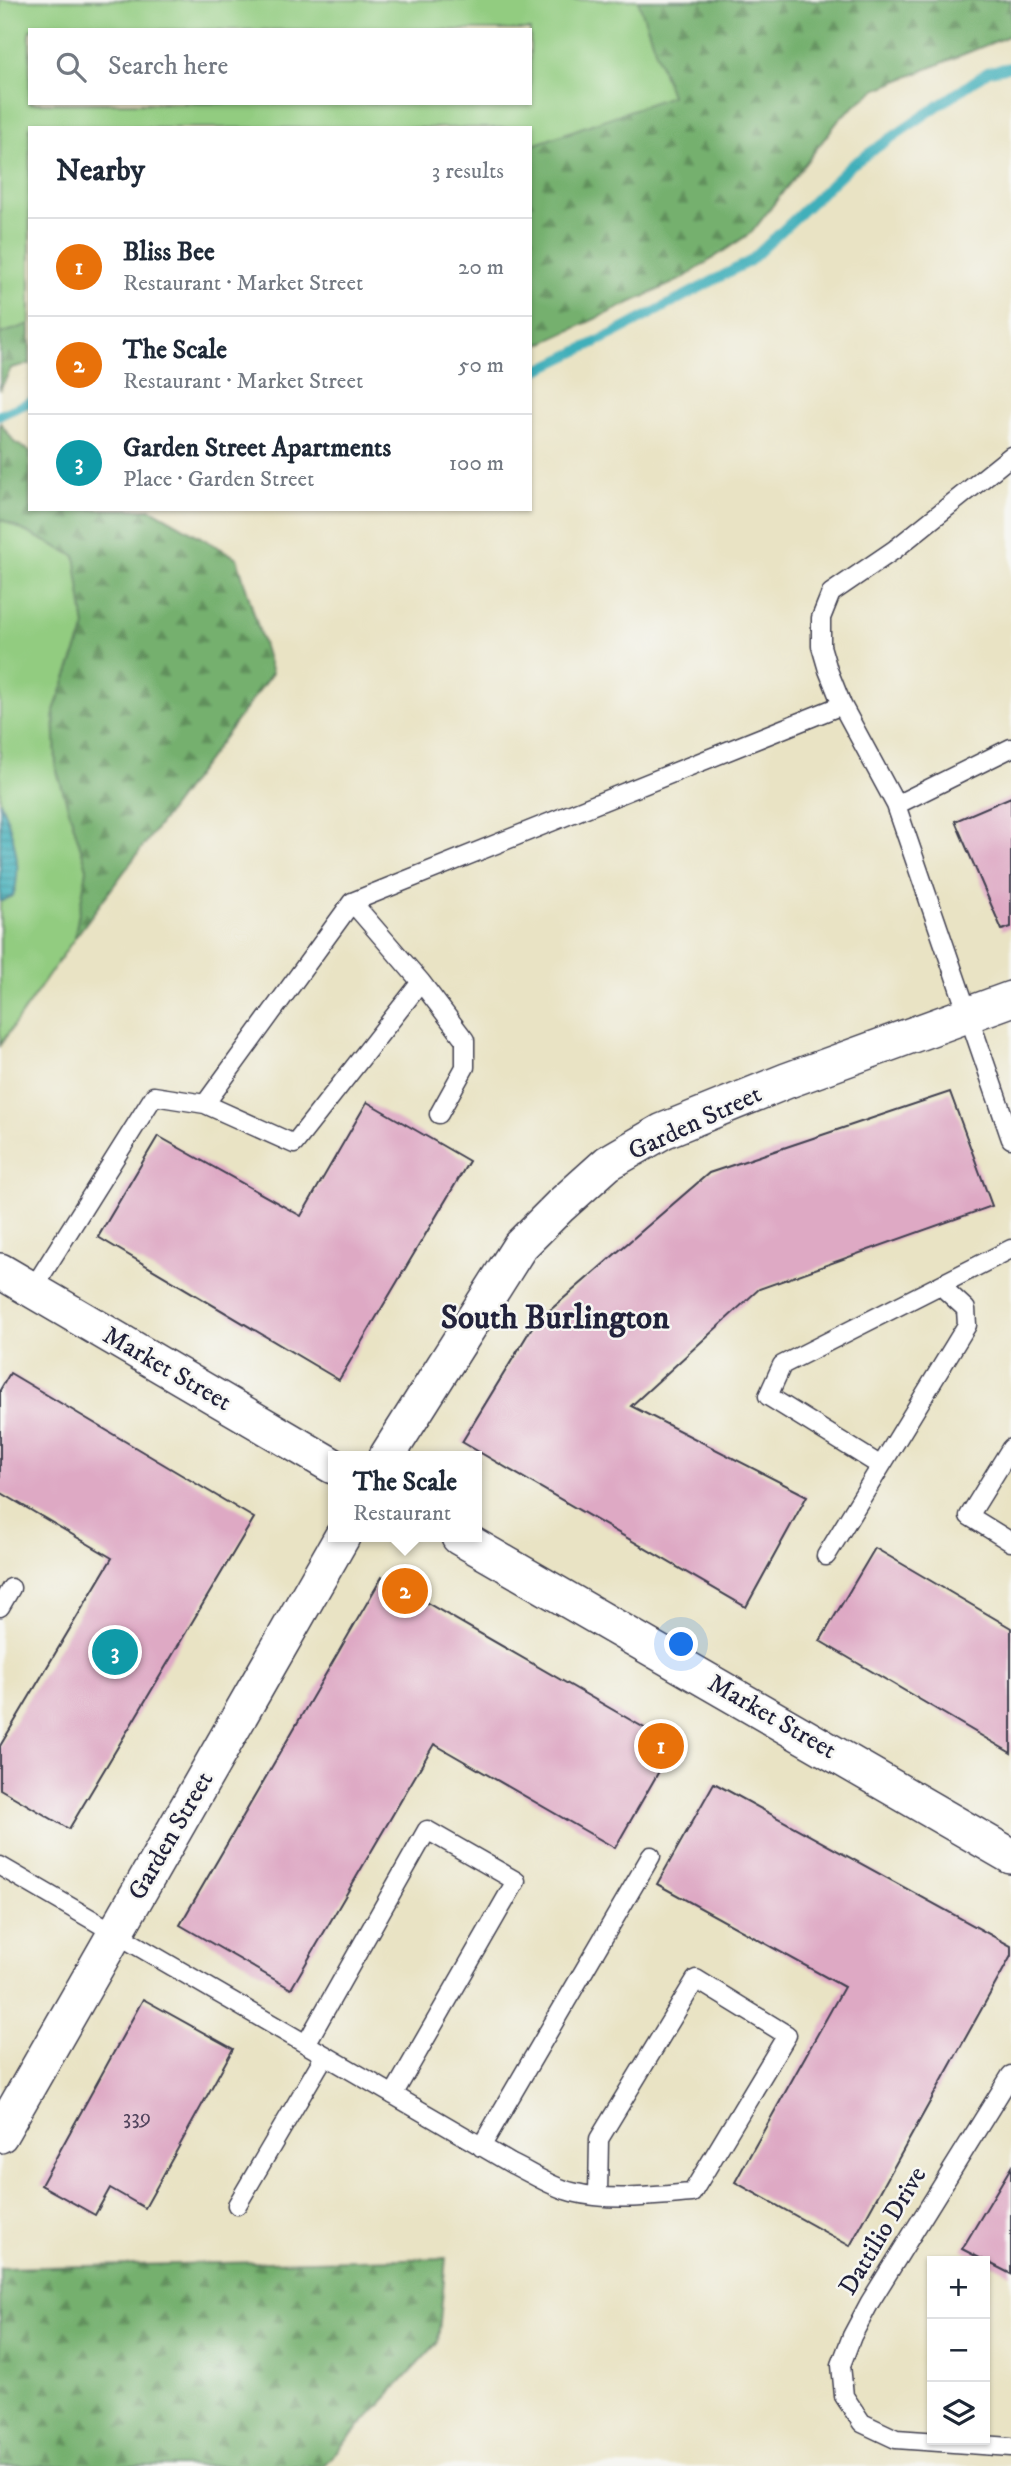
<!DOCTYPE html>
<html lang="en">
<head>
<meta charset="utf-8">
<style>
	:root { --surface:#fff; --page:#f2f2f3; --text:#1f2937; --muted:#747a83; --line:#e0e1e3; --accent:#7c3aed }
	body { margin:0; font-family:"IM FELL DW Pica",serif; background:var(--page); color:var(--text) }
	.controls { position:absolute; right:21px; bottom:21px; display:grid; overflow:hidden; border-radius:0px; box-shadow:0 2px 5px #0004 }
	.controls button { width:63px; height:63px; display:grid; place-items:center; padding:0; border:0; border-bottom:2px solid var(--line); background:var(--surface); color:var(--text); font:35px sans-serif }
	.you { position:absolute; left:682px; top:1645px; width:24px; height:24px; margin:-18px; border:5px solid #fff; border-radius:50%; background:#1a73e8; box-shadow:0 0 0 10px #1a73e833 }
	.badge { display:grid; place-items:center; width:46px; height:46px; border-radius:50%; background:var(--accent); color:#fff; font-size:23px; font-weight:700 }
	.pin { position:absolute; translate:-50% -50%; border:4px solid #fff; box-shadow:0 2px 7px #0006 }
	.popup { position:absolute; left:328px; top:1451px; width:154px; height:91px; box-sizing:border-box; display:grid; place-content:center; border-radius:0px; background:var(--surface); filter:drop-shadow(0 2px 5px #0005); font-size:23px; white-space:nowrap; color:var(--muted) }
	.popup b { font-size:26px; color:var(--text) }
	.popup::after { content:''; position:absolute; left:50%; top:100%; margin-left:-14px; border:14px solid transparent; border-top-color:var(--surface) }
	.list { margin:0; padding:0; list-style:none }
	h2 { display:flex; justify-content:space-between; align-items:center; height:91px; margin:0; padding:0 28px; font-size:30px }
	h2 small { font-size:23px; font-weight:400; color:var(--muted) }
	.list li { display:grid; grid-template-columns:46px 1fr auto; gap:21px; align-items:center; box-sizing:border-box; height:98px; padding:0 28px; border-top:2px solid var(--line) }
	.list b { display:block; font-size:26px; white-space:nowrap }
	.list p { margin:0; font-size:23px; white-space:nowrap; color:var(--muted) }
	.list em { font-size:23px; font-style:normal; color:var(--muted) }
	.icon { flex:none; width:38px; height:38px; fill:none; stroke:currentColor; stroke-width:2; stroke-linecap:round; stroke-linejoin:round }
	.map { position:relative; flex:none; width:1011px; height:2466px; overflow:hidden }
	.search { position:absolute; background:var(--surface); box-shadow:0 2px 5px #0004; left:28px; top:28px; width:504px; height:77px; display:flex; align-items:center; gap:18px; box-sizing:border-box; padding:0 24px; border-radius:0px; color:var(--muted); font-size:26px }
	.panel { position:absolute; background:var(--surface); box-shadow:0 2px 5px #0004; left:28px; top:126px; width:504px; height:385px; border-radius:0px }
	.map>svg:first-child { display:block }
</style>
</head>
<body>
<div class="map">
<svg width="1011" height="2466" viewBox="0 0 1011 2466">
	<defs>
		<pattern id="forest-firs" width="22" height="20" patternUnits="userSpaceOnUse" patternTransform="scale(1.75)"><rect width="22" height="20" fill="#75b06e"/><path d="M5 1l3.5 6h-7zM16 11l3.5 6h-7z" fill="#608f5c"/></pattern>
		<pattern id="water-rules" width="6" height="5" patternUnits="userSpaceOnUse" patternTransform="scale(1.75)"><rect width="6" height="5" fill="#3fafba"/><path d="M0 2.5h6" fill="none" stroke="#348e98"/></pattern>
	</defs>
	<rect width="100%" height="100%" fill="#f6f6f2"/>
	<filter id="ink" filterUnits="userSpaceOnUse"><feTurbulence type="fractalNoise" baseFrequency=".0143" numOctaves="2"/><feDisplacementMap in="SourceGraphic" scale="14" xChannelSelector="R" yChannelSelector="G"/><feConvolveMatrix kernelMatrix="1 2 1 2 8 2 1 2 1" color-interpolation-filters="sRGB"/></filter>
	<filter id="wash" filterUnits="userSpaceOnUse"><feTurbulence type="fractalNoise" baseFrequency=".00686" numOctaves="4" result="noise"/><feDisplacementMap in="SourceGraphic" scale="28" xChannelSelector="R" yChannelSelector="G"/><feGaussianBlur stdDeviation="1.57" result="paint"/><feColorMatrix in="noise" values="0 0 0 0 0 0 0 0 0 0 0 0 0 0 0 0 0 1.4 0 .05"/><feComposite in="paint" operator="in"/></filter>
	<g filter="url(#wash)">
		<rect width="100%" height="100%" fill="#e9e3c4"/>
		<!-- forest -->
		<path fill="url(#forest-firs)" stroke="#4c6954" stroke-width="2" d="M0 0 30 30V103H530V30L272 0H1011V35L875 90 842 116 752 232 682 279 530 349V128H30V364L11 368 0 390Z
			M0 422 15 443 30 451V509H151L237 558 272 673 74 939 87 869 56 768 54 710 85 628 74 556 0 519Z
			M446 2258 438 2342 323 2466H0V2268Z"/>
		<!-- green -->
		<path fill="#92cc80" stroke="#5a775e" stroke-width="2" fill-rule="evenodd" d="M0 0H638L671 96 530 146V128H30V324L0 334ZM30 30H530V103H30Z
			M0 519 75 556 85 628 54 710 56 768 87 869 74 939 0 1045Z"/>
		<!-- water -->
		<path fill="url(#water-rules)" stroke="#30687a" stroke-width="2" d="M0 801C12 829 24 867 13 896L2 901H0Z"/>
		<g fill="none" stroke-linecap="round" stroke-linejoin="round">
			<!-- stream -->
			<path stroke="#3fafba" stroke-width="10" d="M530 374 615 333 750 261 850 166 989 71 1011 67
				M0 415 30 402"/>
		</g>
		<g id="blocks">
			<!-- building -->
			<path fill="#dea9c4" d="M1011 797V927L1002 930 955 821Z
				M950 1092 992 1206 759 1289 631 1406 807 1496 746 1607 462 1442 534 1324 709 1173Z
				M367 1102 469 1161 339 1380 98 1237 158 1136 301 1216Z
				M10 1373 254 1518 69 1829 0 1789V1746L112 1558 0 1492V1390Z
				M875 1548 1011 1628V1753L820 1641Z
				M382 1577 674 1745 615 1848 434 1744 291 1989 180 1925Z
				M714 1783 1011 1946V1956L850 2246 735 2182 844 1987 657 1884Z
				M143 1999 233 2049 145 2208 110 2188 95 2215 41 2185Z
				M1011 2167V2274L962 2249Z"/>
		</g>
	</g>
	<g filter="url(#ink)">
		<use href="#blocks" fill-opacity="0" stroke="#403f50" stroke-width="2"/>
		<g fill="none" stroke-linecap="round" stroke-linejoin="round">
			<defs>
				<path id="lane" d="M1011 456 894 550 831 593 821 618V646L828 670 842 705 896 805 1011 1139
					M896 805 1011 748
					M421 982 465 1040V1067L439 1114
					M205 1104 294 1144 421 982 352 902
					M940 1285 966 1309 967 1325 881 1466 768 1396 782 1365 1011 1249
					M32 1290 154 1096 205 1104 352 902 842 705
					M1011 1448 969 1516 1011 1542
					M826 1556 881 1466
					M0 1607 11 1588
					M0 1866 512 2164C531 2173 551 2187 572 2192 611 2202 653 2196 692 2193L787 2035 696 1979 599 2139 598 2195
					M306 2044 427 1830 516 1881 393 2095
					M1011 2075 870 2302 852 2336 841 2365 844 2396 862 2423 896 2439 1011 2447
					M481 2147 651 1856
					M237 2205 325 2055"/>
				<path id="street" d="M0 1271 333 1466
					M387 1456 520 1246 560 1206 608 1163 663 1131 786 1081 1011 999
					M459 1537 1011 1856
					M0 2135 342 1537"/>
			</defs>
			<!-- lane casing -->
			<use href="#lane" stroke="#403f50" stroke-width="21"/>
			<!-- street casing -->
			<use href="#street" stroke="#403f50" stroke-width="38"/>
			<!-- lane -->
			<use href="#lane" stroke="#fff" stroke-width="18"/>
			<!-- street -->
			<use href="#street" stroke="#fff" stroke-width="35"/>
		</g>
	</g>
	<g text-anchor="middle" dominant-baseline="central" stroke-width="5" stroke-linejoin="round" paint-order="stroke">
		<!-- number labels -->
		<g font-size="23" fill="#51445d">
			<text x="137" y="2117">339</text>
		</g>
		<!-- street labels -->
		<g font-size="26" fill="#22223b" stroke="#f6f6f2">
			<text transform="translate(695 1123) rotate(-25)">Garden Street</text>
			<text transform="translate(167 1369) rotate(30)">Market Street</text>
			<text transform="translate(772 1717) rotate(30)">Market Street</text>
			<text transform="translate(171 1836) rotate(-60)">Garden Street</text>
			<text transform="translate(883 2231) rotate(-59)">Dattilio Drive</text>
		</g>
		<!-- district labels -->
		<g font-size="33" font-weight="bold" fill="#22223b" stroke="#f6f6f2">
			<text x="555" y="1318">South Burlington</text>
		</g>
	</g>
</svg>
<div class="controls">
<button>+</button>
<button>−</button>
<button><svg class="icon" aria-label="layers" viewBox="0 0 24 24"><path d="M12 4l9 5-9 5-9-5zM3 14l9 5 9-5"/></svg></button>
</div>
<div class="you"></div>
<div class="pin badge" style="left:661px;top:1746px;background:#e8710a">1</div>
<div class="pin badge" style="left:405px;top:1591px;background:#e8710a">2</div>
<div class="popup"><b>The Scale</b>Restaurant</div>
<div class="pin badge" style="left:115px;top:1652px;background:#0f9aa8">3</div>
<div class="search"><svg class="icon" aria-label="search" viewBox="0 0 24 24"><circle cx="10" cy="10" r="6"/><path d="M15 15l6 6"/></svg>Search here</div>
<section class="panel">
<h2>Nearby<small>3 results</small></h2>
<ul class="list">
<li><span class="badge" style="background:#e8710a">1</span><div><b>Bliss Bee</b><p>Restaurant · Market Street</p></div><em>20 m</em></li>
<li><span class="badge" style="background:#e8710a">2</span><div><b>The Scale</b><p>Restaurant · Market Street</p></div><em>50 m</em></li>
<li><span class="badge" style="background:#0f9aa8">3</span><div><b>Garden Street Apartments</b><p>Place · Garden Street</p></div><em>100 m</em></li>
</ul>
</section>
</div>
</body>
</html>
